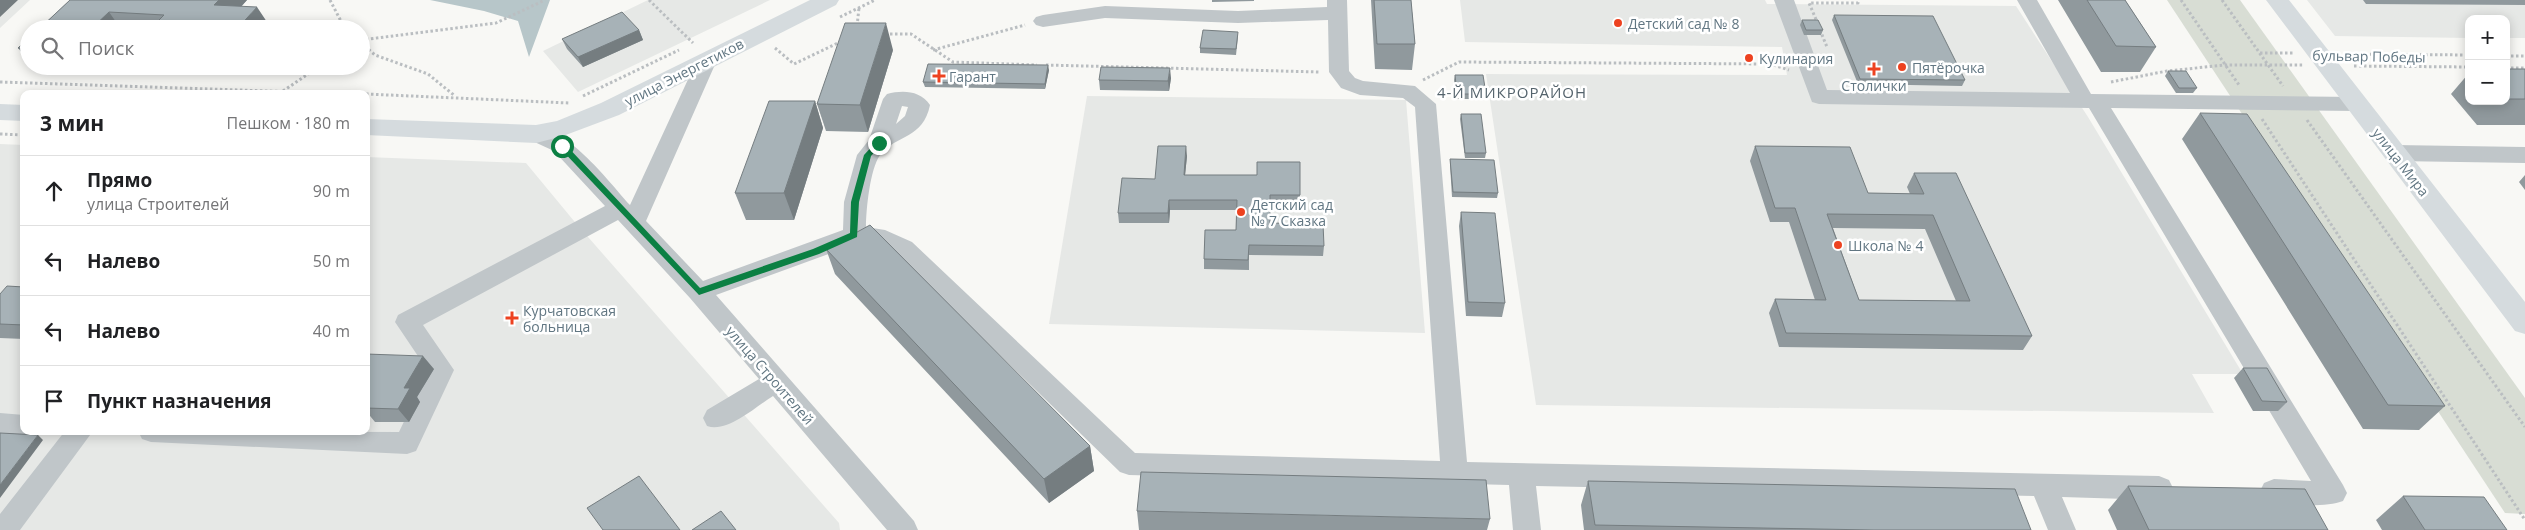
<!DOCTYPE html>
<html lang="ru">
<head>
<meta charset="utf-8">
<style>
	:root { --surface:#fff; --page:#f6f6f6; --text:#202124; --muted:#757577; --line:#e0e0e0 }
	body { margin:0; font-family:"Open Sans",sans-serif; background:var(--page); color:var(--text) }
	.controls { position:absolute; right:15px; top:15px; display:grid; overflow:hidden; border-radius:10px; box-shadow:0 2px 12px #0003 }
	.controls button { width:45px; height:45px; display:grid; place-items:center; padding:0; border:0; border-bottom:1px solid var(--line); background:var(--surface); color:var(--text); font:25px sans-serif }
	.stop { position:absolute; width:15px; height:15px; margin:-11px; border:4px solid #0b8043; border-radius:50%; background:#fff }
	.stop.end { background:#0b8043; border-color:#fff; box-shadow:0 1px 5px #0008 }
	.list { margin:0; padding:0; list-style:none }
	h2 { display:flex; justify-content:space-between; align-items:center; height:65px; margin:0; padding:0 20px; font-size:21px }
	h2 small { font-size:16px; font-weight:400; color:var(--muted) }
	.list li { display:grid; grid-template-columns:32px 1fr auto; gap:15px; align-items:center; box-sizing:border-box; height:70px; padding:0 20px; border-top:1px solid var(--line) }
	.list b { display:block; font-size:19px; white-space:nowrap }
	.list p { margin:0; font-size:16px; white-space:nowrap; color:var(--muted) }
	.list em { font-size:16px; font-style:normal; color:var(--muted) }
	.icon { flex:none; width:28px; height:28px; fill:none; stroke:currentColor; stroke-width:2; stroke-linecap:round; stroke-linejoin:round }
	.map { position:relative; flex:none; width:2525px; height:530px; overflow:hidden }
	.search { position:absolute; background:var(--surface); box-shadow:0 2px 12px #0003; left:20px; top:20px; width:350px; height:55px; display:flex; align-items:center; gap:12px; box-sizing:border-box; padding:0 18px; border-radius:28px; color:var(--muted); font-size:19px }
	.panel { position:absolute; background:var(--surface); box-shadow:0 2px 12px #0003; left:20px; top:90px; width:350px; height:345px; border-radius:10px }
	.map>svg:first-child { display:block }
</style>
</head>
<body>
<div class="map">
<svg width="2525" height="530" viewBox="0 0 2525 530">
	<rect width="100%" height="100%" fill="#f8f8f5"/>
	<!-- built -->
	<path fill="#e6e8e6" d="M0 0H30L0 28Z
		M648 0H770L578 92 543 51Z
		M1460 0H1765L1767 4 2016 6 2088 117 2243 374H2192L2214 413 1536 405 1486 74 1787 75 1782 47 1465 42Z
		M2307 0H2525V38H2506V19H2469V38L2335 36Z
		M1087 96 1406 100 1425 333 1049 324Z
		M0 144 24 145V431H366V157L526 163 574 221 839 523 840 530H0Z"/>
	<!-- green -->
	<path fill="#d8ddd4" d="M2167 0H2240L2525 398V514L2505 513Z"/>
	<!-- water -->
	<path fill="#b7c6c9" d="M430 0H550L529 57 518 21 484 11Z"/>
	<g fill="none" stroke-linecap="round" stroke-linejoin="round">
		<!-- path -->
		<path stroke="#babec1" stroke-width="3" stroke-dasharray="2.5 2.5" stroke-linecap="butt" d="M330 0 345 29
			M649 0 693 43
			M2181 0 2239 85
			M2222 0 2283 86
			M840 17 875 0
			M1818 24 1809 3H1858L1857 0
			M857 26 859 8
			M1820 30 1827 47
			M885 34H911L953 62 1037 65
			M361 40 496 23 545 0
			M361 43 375 55 428 74 455 96
			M775 48 794 64 840 42
			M933 50 1025 25
			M2260 53H2294
			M2345 54 2469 55
			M2506 56H2525
			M1046 65 1320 72
			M2354 66 2469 67
			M2506 68H2525
			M1423 80 1459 62 1770 64 1789 70
			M0 82 358 94
			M2111 82 2167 71 2225 65H2303
			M283 91 320 66
			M366 94 569 103
			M583 96 679 50
			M2262 119 2525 520
			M2307 120 2525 427
			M0 134 24 135"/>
		<!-- minor -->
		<path fill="#c0c6c9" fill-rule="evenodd" d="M1327 0H1347L1349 71 1355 78 1363 81 1415 86 1436 104 1467 462 2159 476 2169 480 2173 488 2169 496 2159 500 2062 497 2076 530H2048L2034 496 1536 486 1541 530H1513L1509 485 1129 475 1120 472 896 254 874 244H856L716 295 914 521 918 530H887L773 396C755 407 728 433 707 426L703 418 707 410 759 379 690 298 618 220 423 325 454 370 416 451 407 454 151 442 142 439 138 431 399 432 428 371 395 322 398 315 605 206 554 151 528 139 525 134 528 129C562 119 609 182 630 205L697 60 700 55 707 53 714 55 717 60 646 221 703 281 843 230 844 202 857 155 869 140 883 99 887 94C902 90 920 90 930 105 923 139 897 134 880 155 870 169 866 210 866 227L885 230 912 242 1135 453 1440 461 1415 107 1403 98 1360 95 1341 88 1329 72 1328 20 1238 23 1105 18 1043 27 1036 25 1033 21 1036 17 1043 15 1105 6 1238 11 1327 7ZM902 106 908 107 905 116 896 124Z
			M1774 0H1794L1827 90 2070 93 2017 0H2037L2091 94 2356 97 2364 99 2367 104 2364 109 2356 111 2111 108 2343 485 2347 493 2343 501C2325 508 2283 506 2264 499L2260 491 2264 483 2274 479 2311 481 2089 108 1819 104 1812 102Z
			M2395 145 2525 147V163L2395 161 2387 158 2384 153 2387 148Z
			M0 413 24 415V431H34L33 434 24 437 0 435Z
			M65 431H93L20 530H0V514Z"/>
		<!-- major -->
		<path fill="#d5dbde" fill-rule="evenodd" d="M810 0H839L836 5 619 115 563 136 536 143 366 135V119L536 125 557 121 601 103Z
			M2266 0H2289L2525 302V334L2515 331Z
			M0 104 24 105V121L0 120Z"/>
	</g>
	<!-- wall -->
	<path fill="#90999d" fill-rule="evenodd" d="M70 0H247L241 7 269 25 266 29H39Z
		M1212 0H1254V1L1212 2Z
		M1371 0H1411L1415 44 1412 70 1375 69Z
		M2058 0H2125L2156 47 2140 72H2101Z
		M2363 0H2525V5L2366 4Z
		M1834 15 1965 80 1962 86 1858 84 1832 20Z
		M1802 20 1823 30 1821 35H1804L1800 25Z
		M639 30 643 40 583 67 567 49 562 39Z
		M1238 37 1236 55 1200 53V48Z
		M29 38V61L18 48Z
		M893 50 868 132 826 131 817 104Z
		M38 66H86L83 68Z
		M2506 69H2525V125H2477L2451 94 2469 73V101H2506Z
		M1049 70 1045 89 925 87 923 82Z
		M2168 71 2197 88 2193 93H2176L2165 76Z
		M1455 75 1486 94 1485 99H1456L1454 80Z
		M1171 78 1169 91 1100 90 1099 80Z
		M815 101 823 128 794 220H746L735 193Z
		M2200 113 2445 406 2419 430 2363 429 2182 139Z
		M1461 114 1486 153 1485 158H1465L1460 119Z
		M1755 146 1868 193 1910 194 1907 187 1914 173 2032 336 2023 350 1779 347 1769 313 1775 299 1815 300 1789 222H1770L1750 161ZM1833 228 1925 229 1956 301 1859 300Z
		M1187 156 1185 175 1300 195V205H1270V223L1324 246 1323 256 1249 255V270L1204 269V259L1236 230V210H1170L1169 223H1119L1118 213 1155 179Z
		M1450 159 1498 193 1497 198 1452 197 1450 165Z
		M2525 175V190L2519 182Z
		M1461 212 1505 303 1502 317 1466 316 1459 226Z
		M826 249 1090 446 1094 471 1049 503 835 274Z
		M24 287V339L0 338V294Z
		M366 354 434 369 417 397 420 402 409 422H375L366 411Z
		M2243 368 2287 402 2278 411H2253L2234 378Z
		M1588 481 2031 530H1584L1581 505Z
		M2128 486 2328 530H2117L2108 510Z
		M2403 496 2507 530H2382L2376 520Z
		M1137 511 1490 519 1487 530H1139Z"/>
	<!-- shaded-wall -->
	<path fill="#757d80" d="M0 0H18L0 17Z
		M219 0H247L226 23 214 5Z
		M257 7 269 25 266 29H237Z
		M109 12 121 29H91Z
		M886 23 893 50 868 132 860 105Z
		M639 30 643 40 583 67 578 57Z
		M1048 65 1049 70 1045 89V84Z
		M1170 68 1171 78 1169 91 1168 81Z
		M815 101 823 128 794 220 784 193Z
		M1186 146 1187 156 1184 185V175Z
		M1169 200 1170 210 1169 223 1168 213Z
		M423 356 434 369 417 397 420 402 409 422 398 409 404 388Z
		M38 435 43 440 0 498V485Z
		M1090 446 1094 471 1049 503 1044 479Z"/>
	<!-- building -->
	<path fill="#a7b2b7" stroke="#757d80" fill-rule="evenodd" d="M70 0H219L214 5 257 7 237 29H150L164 15 109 12 91 29H39Z
		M1374 0H1411L1415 44H1377Z
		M2087 0H2125L2156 47 2116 46Z
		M622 12 639 30 578 57 562 39Z
		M1834 15 1933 16 1965 80 1860 79Z
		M1802 20H1818L1823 30H1806Z
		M845 23H886L860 105 817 104Z
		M1203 30 1238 32 1236 49 1200 48Z
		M29 38V49L18 48Z
		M928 64 1048 65 1045 84 923 82Z
		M1101 67 1170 68 1168 81 1099 80Z
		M2506 69H2525V99H2506Z
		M2168 71H2186L2197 88H2179Z
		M1455 75H1483L1486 94H1457Z
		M769 101H815L784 193H735Z
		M2200 113 2247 114 2445 406 2388 405Z
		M1461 114H1481L1486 153H1465Z
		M1158 146H1186L1184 175H1257V162H1300V195H1270V223L1323 224 1324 246 1249 245 1248 260 1204 259 1205 230H1236L1237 200H1169L1168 213H1118L1122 178 1155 179Z
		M1755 146 1850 147 1868 193 1924 194 1914 173H1956L2032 336 1786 333 1775 299 1826 300 1795 208H1775ZM1827 214 1933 215 1970 301 1859 300Z
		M1450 159 1494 160 1498 193 1453 192Z
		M1461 212 1495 213 1505 303 1468 302Z
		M870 225 1090 446 1044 479 826 249Z
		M7 286 24 287V325L0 324V294Z
		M366 354 423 356 404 388H410L398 409 366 408V404L369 398H366Z
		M2243 368H2267L2287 402 2262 401Z
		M0 433 38 435 0 485Z
		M1141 472 1486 480 1490 519 1137 511Z
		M639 476 680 530H603L587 508Z
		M1588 481 2015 489 2031 530H1873L1595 525Z
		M2128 486 2305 489 2328 530H2149Z
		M2403 496 2484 497 2507 530H2425Z
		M721 511 736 530H692Z"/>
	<!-- route -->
	<path fill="#0b8043" d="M876 142 883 143 871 156 859 202 857 237 819 254 699 295 558 146 565 144 700 288 813 249 850 233 851 202 864 155Z"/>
	<!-- markers -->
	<g fill="#ed4220" stroke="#fff" stroke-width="2">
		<circle cx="1618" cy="23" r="5"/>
		<circle cx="1749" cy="58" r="5"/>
		<circle cx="1902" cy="67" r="5"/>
		<path d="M1871.5 61.5h5v5h5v5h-5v5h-5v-5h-5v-5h5z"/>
		<path d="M936.5 68.5h5v5h5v5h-5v5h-5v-5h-5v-5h5z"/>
		<circle cx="1241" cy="212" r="5"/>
		<circle cx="1838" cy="245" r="5"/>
		<path d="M509.5 310.5h5v5h5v5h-5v5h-5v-5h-5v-5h5z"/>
	</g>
	<g text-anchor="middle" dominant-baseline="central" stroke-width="5" stroke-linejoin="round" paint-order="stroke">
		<!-- poi labels -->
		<g font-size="14" fill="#617682" stroke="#fff" text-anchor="start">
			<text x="1628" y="23">Детский сад № 8</text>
			<text x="1759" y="58">Кулинария</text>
			<text x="1912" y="67">Пятёрочка</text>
			<text x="949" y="76">Гарант</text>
			<text x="1874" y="85" text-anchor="middle">Столички</text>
			<text x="1251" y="204">Детский сад<tspan x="1251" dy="16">№ 7 Сказка</tspan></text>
			<text x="1848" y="245">Школа № 4</text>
			<text x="523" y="310">Курчатовская<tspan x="523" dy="16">больница</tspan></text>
		</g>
		<!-- street labels -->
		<g font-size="14" fill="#617682" stroke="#fff">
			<text transform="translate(2369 56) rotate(1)">бульвар Победы</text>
			<text transform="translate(684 72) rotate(-27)">улица Энергетиков</text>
			<text transform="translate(2401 162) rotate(52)">улица Мира</text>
			<text transform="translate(770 375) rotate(49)">улица Строителей</text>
		</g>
		<!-- neighbourhood labels -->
		<g font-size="15" letter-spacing="1" fill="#54636c" stroke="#fff">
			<text x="1512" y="92">4-Й МИКРОРАЙОН</text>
		</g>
	</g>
</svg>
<div class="controls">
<button>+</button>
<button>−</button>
</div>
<div class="stop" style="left:562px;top:146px"></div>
<div class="stop end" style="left:879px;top:143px"></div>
<div class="search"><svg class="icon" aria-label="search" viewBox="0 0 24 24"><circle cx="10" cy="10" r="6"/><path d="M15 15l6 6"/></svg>Поиск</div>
<section class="panel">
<h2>3 мин<small>Пешком · 180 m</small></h2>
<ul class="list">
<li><svg class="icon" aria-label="ahead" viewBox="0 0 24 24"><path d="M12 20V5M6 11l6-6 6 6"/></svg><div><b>Прямо</b><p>улица Строителей</p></div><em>90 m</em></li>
<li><svg class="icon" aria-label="left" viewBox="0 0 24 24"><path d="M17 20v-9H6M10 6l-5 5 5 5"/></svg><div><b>Налево</b></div><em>50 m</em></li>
<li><svg class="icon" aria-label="left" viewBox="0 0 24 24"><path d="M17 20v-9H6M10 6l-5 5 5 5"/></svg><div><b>Налево</b></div><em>40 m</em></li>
<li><svg class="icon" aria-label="arrive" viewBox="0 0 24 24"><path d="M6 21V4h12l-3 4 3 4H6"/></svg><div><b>Пункт назначения</b></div></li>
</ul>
</section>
</div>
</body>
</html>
